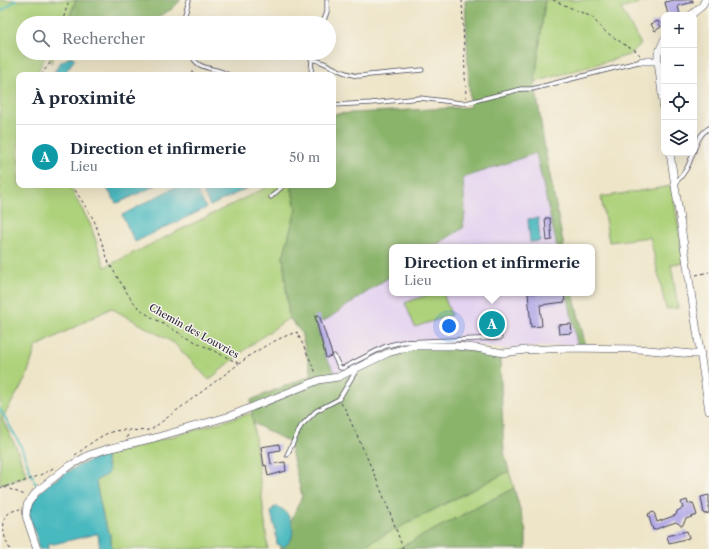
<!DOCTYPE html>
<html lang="fr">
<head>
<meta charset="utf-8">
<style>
	:root { --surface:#fff; --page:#f6f6f7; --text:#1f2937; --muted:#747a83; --line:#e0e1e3; --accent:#b5179e }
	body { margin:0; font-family:"Libre Caslon Text",serif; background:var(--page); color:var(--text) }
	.controls { position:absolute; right:12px; top:12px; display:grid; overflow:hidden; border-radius:8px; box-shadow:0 4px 16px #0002 }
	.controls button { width:36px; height:36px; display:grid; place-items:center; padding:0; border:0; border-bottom:1px solid var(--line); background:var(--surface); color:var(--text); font:20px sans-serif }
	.you { position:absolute; left:449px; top:326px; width:14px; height:14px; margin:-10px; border:3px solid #fff; border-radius:50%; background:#1a73e8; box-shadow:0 0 0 6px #1a73e833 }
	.badge { display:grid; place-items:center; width:26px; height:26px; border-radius:50%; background:var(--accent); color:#fff; font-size:13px; font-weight:700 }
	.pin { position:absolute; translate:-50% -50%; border:2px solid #fff; box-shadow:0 1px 4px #0006 }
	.popup { position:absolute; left:389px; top:244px; width:206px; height:52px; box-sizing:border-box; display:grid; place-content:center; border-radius:8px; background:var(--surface); filter:drop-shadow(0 1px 3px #0005); font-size:13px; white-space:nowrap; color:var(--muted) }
	.popup b { font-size:15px; color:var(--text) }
	.popup::after { content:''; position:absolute; left:50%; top:100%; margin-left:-8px; border:8px solid transparent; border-top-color:var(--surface) }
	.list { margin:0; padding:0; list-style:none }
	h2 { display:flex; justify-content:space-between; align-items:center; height:52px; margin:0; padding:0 16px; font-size:17px }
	h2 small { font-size:13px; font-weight:400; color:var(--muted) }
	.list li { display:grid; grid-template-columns:26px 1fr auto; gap:12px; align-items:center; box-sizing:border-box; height:64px; padding:0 16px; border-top:1px solid var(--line) }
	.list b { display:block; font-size:15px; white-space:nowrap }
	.list p { margin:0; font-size:13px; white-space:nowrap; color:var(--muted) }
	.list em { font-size:13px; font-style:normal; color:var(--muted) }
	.icon { flex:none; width:22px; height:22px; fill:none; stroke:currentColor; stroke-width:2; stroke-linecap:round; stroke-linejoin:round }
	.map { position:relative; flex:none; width:709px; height:549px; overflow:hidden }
	.search { position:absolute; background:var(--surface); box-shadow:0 4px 16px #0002; left:16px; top:16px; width:320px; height:44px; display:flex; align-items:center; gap:10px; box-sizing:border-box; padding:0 14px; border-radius:22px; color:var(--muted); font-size:15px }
	.panel { position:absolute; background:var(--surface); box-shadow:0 4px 16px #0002; left:16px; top:72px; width:320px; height:116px; border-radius:8px }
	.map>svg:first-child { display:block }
</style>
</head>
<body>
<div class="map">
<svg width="709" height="549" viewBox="0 0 709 549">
	<rect width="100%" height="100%" fill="#f7f3e8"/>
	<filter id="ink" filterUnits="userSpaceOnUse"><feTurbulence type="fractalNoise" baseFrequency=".025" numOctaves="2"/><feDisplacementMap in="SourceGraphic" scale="8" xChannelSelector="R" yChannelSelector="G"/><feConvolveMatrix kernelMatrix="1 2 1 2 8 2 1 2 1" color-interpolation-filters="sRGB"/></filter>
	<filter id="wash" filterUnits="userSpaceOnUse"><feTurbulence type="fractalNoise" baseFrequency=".012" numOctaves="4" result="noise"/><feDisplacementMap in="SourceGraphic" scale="16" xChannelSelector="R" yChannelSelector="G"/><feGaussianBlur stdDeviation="0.9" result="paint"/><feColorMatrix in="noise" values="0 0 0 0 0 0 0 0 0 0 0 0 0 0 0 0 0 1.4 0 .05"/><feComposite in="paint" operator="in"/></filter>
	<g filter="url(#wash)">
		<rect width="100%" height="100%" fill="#eee5c8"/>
		<!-- built -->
		<path fill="#e4d3f1" d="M545 150 564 247H433L463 227 465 213 463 178Z
			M392 275V293H573L585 343 505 349 467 343 413 344 386 349 365 362 336 374 326 358 317 324 329 318Z"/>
		<!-- green -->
		<path fill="#aed27b" stroke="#687a5b" d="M0 0H76L67 23H23V53H55L51 63 47 53 36 75H19V185H69L90 224 105 267 271 185H291L296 209 283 257 289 318 252 344 209 380 174 343 111 308 36 347 26 378 2 419 16 447 27 477 0 484Z
			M545 0H650L621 9 641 44 629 55 535 82Z
			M672 186 684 263 671 264 678 308 666 309 650 237 609 242 601 197Z
			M432 293H443L451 315 415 327 405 303Z
			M252 413 268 549H112L110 534 104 521 96 483 97 480 106 475 108 464 105 456Z
			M509 471 514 488 397 549H357Z"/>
		<!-- forest -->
		<path fill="#8ab46b" stroke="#566b53" d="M76 0H181L172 9 147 23H67Z
			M465 0H545L535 82 545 150 564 247H557L536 153 463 178 465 213 463 228 433 247H392V275L329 318 317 324V327L326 358 339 378 389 356 414 348 462 349 497 355 500 360 504 452 509 471 357 549H280L286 532 302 496 289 442 253 423 251 400 312 375 301 332 289 318 283 257 296 209 291 185H333V114L470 107Z
			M567 293H573L585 343 577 344Z
			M514 488 526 531V549H397Z"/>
		<!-- water -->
		<path fill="#4ab9c0" stroke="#366e7e" d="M72 56 75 59 63 75H52L61 62Z
			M105 185H157L120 202 116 203Z
			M179 185H194L206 208 135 242 122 215Z
			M199 185H254L210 206Z
			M538 218 540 241 530 242 528 219Z
			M105 456C107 461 106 466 109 470L106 475 97 480 96 483 104 521 110 534 112 549H100L98 534H96L54 544 48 543V549H39C37 544 37 539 36 534 34 526 28 519 29 510 31 489 85 459 105 456Z
			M276 507C288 508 295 526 292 537 291 541 287 544 284 547L277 544 275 528 271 513 273 508Z"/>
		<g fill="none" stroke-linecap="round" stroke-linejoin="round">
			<!-- stream -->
			<path stroke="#4ab9c0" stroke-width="2" d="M0 12 16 0
				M0 409 20 444 33 478
				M34 481 38 487"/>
		</g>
		<g id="blocks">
			<!-- building -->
			<path fill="#aea4e8" d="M674 0H693V2L678 6 680 15H668L665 2Z
				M658 21 661 27 655 31 651 24Z
				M545 218H550L552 240 547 241Z
				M528 293H564L565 302 540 305 542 326 531 327Z
				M494 312 497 331H489V313Z
				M319 315 332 354 331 356 326 358 315 316Z
				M571 324 572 333 559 334 558 325Z
				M279 444 280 450 269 452 271 464 285 462 286 471 268 476 266 465 264 466 261 447Z
				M709 495V513L704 514 701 497Z
				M687 500 688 504 693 503 697 515 686 519 682 526 676 522 653 530 648 514 654 512 657 522 676 515 677 511 683 508 681 502Z
				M687 531 689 538 669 543 667 536Z"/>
		</g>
	</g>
	<g filter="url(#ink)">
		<use href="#blocks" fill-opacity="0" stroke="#413f50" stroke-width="1"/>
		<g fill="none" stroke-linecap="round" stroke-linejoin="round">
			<defs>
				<path id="service" d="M182 23 189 0
					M323 23 327 12V0
					M191 53C197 72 214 66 229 75
					M311 59C329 62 338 74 359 76L422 70
					M311 75 312 53
					M333 105 371 103 420 98 461 103H466L521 89H532L642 61
					M694 151C697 141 700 134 709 128
					M675 183C685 174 689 165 693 153
					M271 197 284 185
					M334 356 340 368H343L386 346 402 342 500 338
					M287 455 301 426 316 411 339 399 357 369"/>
				<path id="minor" d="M691 15 702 6 705 0
					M664 40 658 54V61L664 111
					M642 61H658
					M670 153 709 411
					M37 549 26 516 27 505 36 492 66 468 89 455 107 449 154 438 230 416 319 380 338 377 388 353 413 346H456L476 348 504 353 525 350 569 348 638 349 693 354H701"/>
			</defs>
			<!-- service casing -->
			<use href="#service" stroke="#413f50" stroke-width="5"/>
			<!-- minor casing -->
			<use href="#minor" stroke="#413f50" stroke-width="8"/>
			<!-- path -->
			<path stroke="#413f50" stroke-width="1" stroke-dasharray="3 3" stroke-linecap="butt" d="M462 0 466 98
				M553 0 592 17 603 30 628 47 635 50 640 55
				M62 23 69 0
				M41 75 50 63 55 53
				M186 75 197 70
				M72 185 94 220 109 263 116 275 131 299 139 308 148 315 186 337 240 364
				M696 275 709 272
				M341 403 345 409C366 455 387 501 403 549
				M127 438 128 431
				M75 455C87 447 100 434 115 431 128 428 140 433 152 429L252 354C266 345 281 337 297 332L316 373
				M4 487 25 495
				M0 488C20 483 37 478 55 467
				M10 549C4 540 0 522 8 514 11 511 16 510 20 509"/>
			<!-- service -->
			<use href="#service" stroke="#fff" stroke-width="3.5"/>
			<!-- minor -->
			<use href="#minor" stroke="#fff" stroke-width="7"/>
		</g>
	</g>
	<g text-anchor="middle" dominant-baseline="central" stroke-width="3" stroke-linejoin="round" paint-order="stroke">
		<!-- street labels -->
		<g font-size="10" fill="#22223b" stroke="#f7f3e8">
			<text transform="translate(194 331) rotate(29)">Chemin des Louvries</text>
		</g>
	</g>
</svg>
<div class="controls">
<button>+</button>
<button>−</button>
<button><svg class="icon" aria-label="locate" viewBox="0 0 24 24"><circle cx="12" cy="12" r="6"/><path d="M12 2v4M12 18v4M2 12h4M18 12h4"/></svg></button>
<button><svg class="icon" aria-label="layers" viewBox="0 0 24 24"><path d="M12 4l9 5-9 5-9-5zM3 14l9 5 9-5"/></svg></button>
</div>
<div class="you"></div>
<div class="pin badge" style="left:492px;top:324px;background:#0f9aa8">A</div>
<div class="popup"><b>Direction et infirmerie</b>Lieu</div>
<div class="search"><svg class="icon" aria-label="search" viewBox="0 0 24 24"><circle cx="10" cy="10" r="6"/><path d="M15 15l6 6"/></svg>Rechercher</div>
<section class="panel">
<h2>À proximité<small></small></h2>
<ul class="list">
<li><span class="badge" style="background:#0f9aa8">A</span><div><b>Direction et infirmerie</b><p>Lieu</p></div><em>50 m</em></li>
</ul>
</section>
</div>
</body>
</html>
